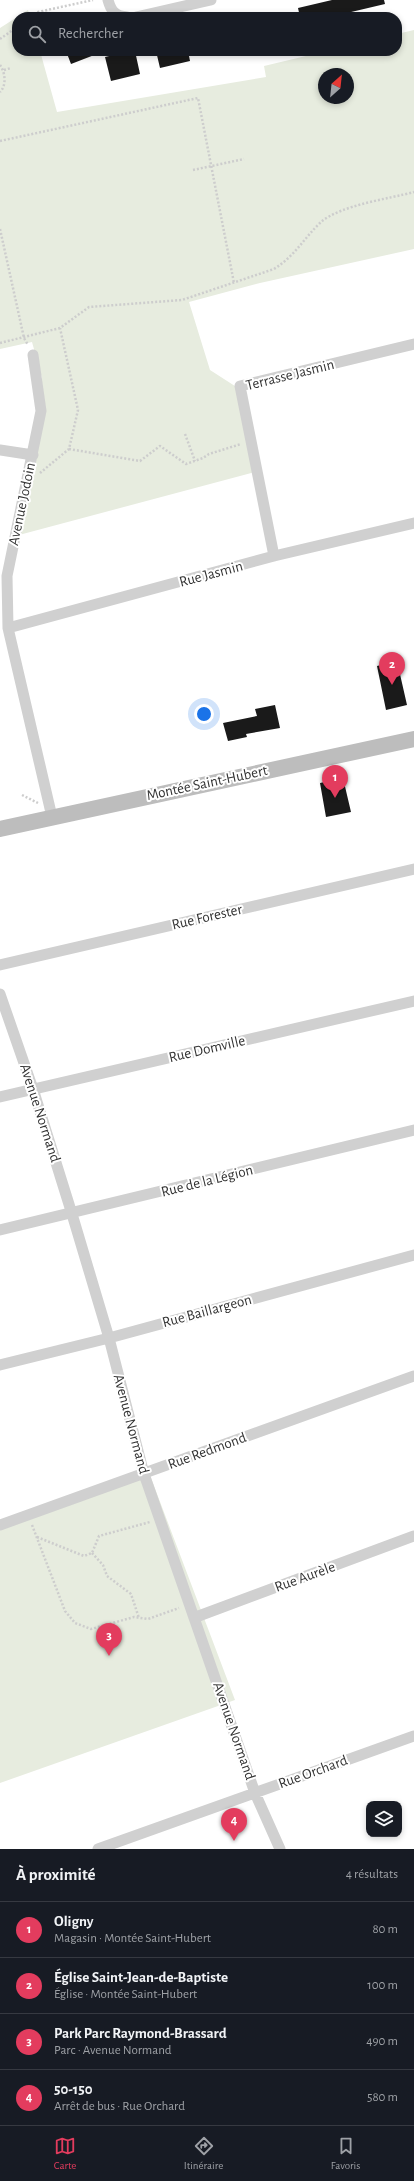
<!DOCTYPE html>
<html lang="fr">
<head>
<meta charset="utf-8">
<style>
	:root { --surface:#171b24; --page:#242831; --text:#f1f3f6; --muted:#9ea1a6; --line:#363941; --accent:#e33c5e }
	body { margin:0; font-family:"Alegreya Sans",sans-serif; background:var(--page); color:var(--text) }
	.controls { position:absolute; right:12px; bottom:12px; display:grid; overflow:hidden; border-radius:8px; box-shadow:0 2px 6px #0003 }
	.controls button { width:36px; height:36px; display:grid; place-items:center; padding:0; border:0; border-bottom:1px solid var(--line); background:var(--surface); color:var(--text); font:20px sans-serif }
	.compass { position:absolute; left:318px; top:68px; width:36px; height:36px; border-radius:50%; background:var(--surface); box-shadow:0 2px 6px #0003; rotate:27deg }
	.you { position:absolute; left:204px; top:714px; width:14px; height:14px; margin:-10px; border:3px solid #fff; border-radius:50%; background:#1a73e8; box-shadow:0 0 0 6px #1a73e833 }
	.badge { display:grid; place-items:center; width:26px; height:26px; border-radius:50%; background:var(--accent); color:#fff; font-size:13px; font-weight:700 }
	.pin { position:absolute; translate:-50% -33px; filter:drop-shadow(0 1px 2px #0008) }
	.pin::after { content:''; position:absolute; top:21px; width:14px; height:12px; background:inherit; clip-path:polygon(0 0,100% 0,50% 100%) }
	.list { margin:0; padding:0; list-style:none }
	h2 { display:flex; justify-content:space-between; align-items:center; height:52px; margin:0; padding:0 16px; font-size:17px }
	h2 small { font-size:13px; font-weight:400; color:var(--muted) }
	.list li { display:grid; grid-template-columns:26px 1fr auto; gap:12px; align-items:center; box-sizing:border-box; height:56px; padding:0 16px; border-top:1px solid var(--line) }
	.list b { display:block; font-size:15px; white-space:nowrap }
	.list p { margin:0; font-size:13px; white-space:nowrap; color:var(--muted) }
	.list em { font-size:13px; font-style:normal; color:var(--muted) }
	.icon { flex:none; width:22px; height:22px; fill:none; stroke:currentColor; stroke-width:2; stroke-linecap:round; stroke-linejoin:round }
	.map { position:relative; flex:none; width:414px; height:1849px; overflow:hidden }
	.search { position:absolute; background:var(--surface); box-shadow:0 2px 6px #0003; left:12px; right:12px; top:12px; height:44px; display:flex; align-items:center; gap:10px; box-sizing:border-box; padding:0 14px; border-radius:16px; color:var(--muted); font-size:15px }
	.sheet { height:276px; background:var(--surface) }
	nav { display:flex; justify-content:space-around; align-items:center; box-sizing:border-box; height:56px; border-top:1px solid var(--line); background:var(--surface); font-size:11px; color:var(--muted) }
	nav a { display:grid; justify-items:center; gap:2px }
	nav .on { color:var(--accent) }
	.map>svg:first-child { display:block }
</style>
</head>
<body>
<div class="map">
<svg width="414" height="1849" viewBox="0 0 414 1849">
	<rect width="100%" height="100%" fill="#fff"/>
	<!-- green -->
	<path fill="#e7ecdf" fill-rule="evenodd" d="M28 10 30 17H17V51H40L57 112 266 77 264 66 327 51H397V34L414 30V249L260 283 189 302 210 370 238 388 255 472 19 535 42 378 32 342 0 349V28ZM324 74H348V98H324Z
		M148 1470 235 1700 0 1783V1521Z"/>
	<!-- building -->
	<path fill="#1a1a1a" d="M332 0H384L385 4 330 17H300L298 8Z
		M66 51H102V52L71 64Z
		M130 51H135L140 74 111 81 105 57Z
		M156 51H188L190 61 160 68Z
		M397 661 407 705 386 710 377 666Z
		M275 705 280 728 246 734 247 737 228 741 223 723 257 716 255 709Z
		M343 778 351 812 326 817 320 783Z"/>
	<g fill="none" stroke-linecap="round" stroke-linejoin="round">
		<!-- path -->
		<path stroke="#cdcdcd" stroke-width="2.5" stroke-dasharray="2 2" stroke-linecap="butt" d="M31 17 38 12 93 0
			M0 39 17 27
			M0 65C5 72 7 85 0 92
			M4 70 11 68
			M0 141 198 98 234 283
			M193 170 244 159
			M0 229 24 338 28 345
			M0 343 60 328 89 307 182 300 274 269C295 256 304 238 321 222 341 205 388 199 414 192
			M185 434 195 461
			M69 449 140 461 160 446 186 464 203 458 209 454 241 444
			M40 473 69 449 78 410 60 328
			M22 795 38 803
			M32 1525 65 1611 75 1623 91 1629 134 1617 148 1619 179 1608
			M37 1537 84 1556 92 1553 99 1536 150 1522
			M92 1553 103 1565 107 1576 131 1594 139 1618"/>
		<!-- street -->
		<path stroke="#d0d0d0" stroke-width="11" d="M108 0C111 11 115 16 127 17
			M136 17 211 0
			M33 355 41 411 7 576 8 628 52 817
			M0 450 33 455
			M274 556 240 386 414 344
			M8 628 274 556 414 523
			M0 965 414 869
			M0 994 33 1089 72 1214 109 1338 144 1474 255 1793 280 1849
			M0 1097 414 1001
			M0 1230 414 1130
			M0 1365 109 1338 414 1255
			M0 1525 414 1376
			M196 1617 414 1536
			M98 1849 414 1736"/>
		<!-- secondary -->
		<path stroke="#bdbdbd" stroke-width="16" d="M0 829 414 739"/>
	</g>
	<g text-anchor="middle" dominant-baseline="central" stroke-width="4" stroke-linejoin="round" paint-order="stroke">
		<!-- street labels -->
		<g font-size="15" fill="#333" stroke="#fff">
			<text transform="translate(290 375) rotate(-14)">Terrasse Jasmin</text>
			<text transform="translate(22 504) rotate(-78)">Avenue Jodoin</text>
			<text transform="translate(211 574) rotate(-15)">Rue Jasmin</text>
			<text transform="translate(207 783) rotate(-12)">Montée Saint-Hubert</text>
			<text transform="translate(207 917) rotate(-13)">Rue Forester</text>
			<text transform="translate(207 1049) rotate(-13)">Rue Domville</text>
			<text transform="translate(40 1113) rotate(72)">Avenue Normand</text>
			<text transform="translate(207 1181) rotate(-14)">Rue de la Légion</text>
			<text transform="translate(207 1311) rotate(-15)">Rue Baillargeon</text>
			<text transform="translate(131 1424) rotate(75)">Avenue Normand</text>
			<text transform="translate(207 1451) rotate(-20)">Rue Redmond</text>
			<text transform="translate(305 1577) rotate(-20)">Rue Aurèle</text>
			<text transform="translate(234 1731) rotate(71)">Avenue Normand</text>
			<text transform="translate(313 1772) rotate(-20)">Rue Orchard</text>
		</g>
	</g>
</svg>
<div class="controls">
<button><svg class="icon" aria-label="layers" viewBox="0 0 24 24"><path d="M12 4l9 5-9 5-9-5zM3 14l9 5 9-5"/></svg></button>
</div>
<svg class="compass" viewBox="-18 -18 36 36"><path d="M0-13l5 13h-10z" fill="#e53935"/><path d="M0 13l5-13h-10z" fill="#9ea1a6"/></svg>
<div class="you"></div>
<div class="pin badge" style="left:335px;top:798px">1</div>
<div class="pin badge" style="left:392px;top:685px">2</div>
<div class="pin badge" style="left:109px;top:1656px">3</div>
<div class="pin badge" style="left:234px;top:1841px">4</div>
<div class="search"><svg class="icon" aria-label="search" viewBox="0 0 24 24"><circle cx="10" cy="10" r="6"/><path d="M15 15l6 6"/></svg>Rechercher</div>
</div>
<section class="sheet">
<h2>À proximité<small>4 résultats</small></h2>
<ul class="list">
<li><span class="badge">1</span><div><b>Oligny</b><p>Magasin · Montée Saint-Hubert</p></div><em>80 m</em></li>
<li><span class="badge">2</span><div><b>Église Saint-Jean-de-Baptiste</b><p>Église · Montée Saint-Hubert</p></div><em>100 m</em></li>
<li><span class="badge">3</span><div><b>Park Parc Raymond-Brassard</b><p>Parc · Avenue Normand</p></div><em>490 m</em></li>
<li><span class="badge">4</span><div><b>50-150</b><p>Arrêt de bus · Rue Orchard</p></div><em>580 m</em></li>
</ul>
</section>
<nav>
<a class="on"><svg class="icon" aria-label="map" viewBox="0 0 24 24"><path d="M3 6l6-2 6 2 6-2v14l-6 2-6-2-6 2zM9 4v14M15 6v14"/></svg>Carte</a>
<a><svg class="icon" aria-label="directions" viewBox="0 0 24 24"><path d="M12 3l9 9-9 9-9-9zM9 14v-3h6M13 9l2 2-2 2"/></svg>Itinéraire</a>
<a><svg class="icon" aria-label="saved" viewBox="0 0 24 24"><path d="M7 4h10v16l-5-4-5 4z"/></svg>Favoris</a>
</nav>
</body>
</html>
